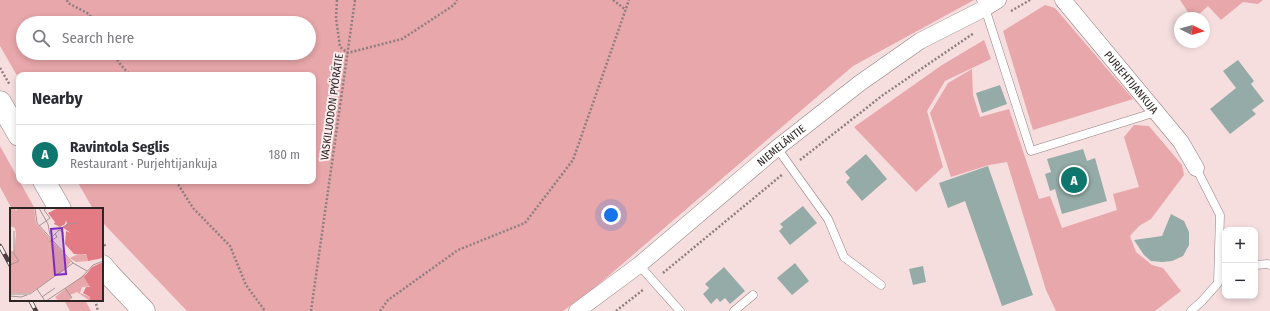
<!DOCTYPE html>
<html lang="en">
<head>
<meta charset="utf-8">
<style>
	:root { --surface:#fff; --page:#f2f2f3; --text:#2b2b33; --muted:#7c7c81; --line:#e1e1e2; --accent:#0f766e }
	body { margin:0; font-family:"Fira Sans Condensed",sans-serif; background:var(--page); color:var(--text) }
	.controls { position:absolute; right:12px; bottom:12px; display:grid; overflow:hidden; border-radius:8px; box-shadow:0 2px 6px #0003 }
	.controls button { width:36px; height:36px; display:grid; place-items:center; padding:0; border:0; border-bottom:1px solid var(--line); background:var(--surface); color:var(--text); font:20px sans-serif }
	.compass { position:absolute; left:1174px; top:12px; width:36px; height:36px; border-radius:50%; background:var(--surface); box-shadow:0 2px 6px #0003; rotate:95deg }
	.you { position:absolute; left:611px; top:215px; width:14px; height:14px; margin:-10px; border:3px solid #fff; border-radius:50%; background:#1a73e8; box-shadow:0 0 0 6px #1a73e833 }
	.badge { display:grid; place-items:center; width:26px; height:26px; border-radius:50%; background:var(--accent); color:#fff; font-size:13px; font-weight:700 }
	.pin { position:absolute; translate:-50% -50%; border:2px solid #fff; box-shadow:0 1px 4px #0006 }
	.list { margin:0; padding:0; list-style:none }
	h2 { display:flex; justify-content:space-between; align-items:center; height:52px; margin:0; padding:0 16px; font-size:17px }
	h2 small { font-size:13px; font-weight:400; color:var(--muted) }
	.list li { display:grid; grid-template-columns:26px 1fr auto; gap:12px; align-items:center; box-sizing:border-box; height:60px; padding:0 16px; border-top:1px solid var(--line) }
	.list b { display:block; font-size:15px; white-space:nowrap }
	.list p { margin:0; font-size:13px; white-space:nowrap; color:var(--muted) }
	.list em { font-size:13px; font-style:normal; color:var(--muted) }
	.icon { flex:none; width:22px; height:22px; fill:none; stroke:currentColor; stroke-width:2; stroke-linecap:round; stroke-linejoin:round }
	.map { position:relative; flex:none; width:1270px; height:311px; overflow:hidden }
	.search { position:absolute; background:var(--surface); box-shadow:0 2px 6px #0003; left:16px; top:16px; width:300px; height:44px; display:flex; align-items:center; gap:10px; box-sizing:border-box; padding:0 14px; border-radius:22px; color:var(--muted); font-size:15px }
	.panel { position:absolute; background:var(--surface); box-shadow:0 2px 6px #0003; left:16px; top:72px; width:300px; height:112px; border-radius:8px }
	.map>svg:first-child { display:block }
</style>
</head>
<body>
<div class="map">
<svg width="1270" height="311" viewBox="0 0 1270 311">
	<rect width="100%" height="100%" fill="#f6dedf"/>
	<!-- green -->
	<path fill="#e8a7aa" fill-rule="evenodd" d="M0 0H974L853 66 592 290 563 311H187L102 222V209H93L77 181H313V75H19V79L0 46ZM23 23H309V53H23Z
		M1180 0H1263L1258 4 1243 2 1221 20 1208 6 1195 18H1192Z
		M1045 5 1055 8 1133 99 1033 130 1003 31Z
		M984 40 991 59 945 81 927 111 943 167 916 192 854 127 942 65Z
		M972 69 973 95 980 117 1009 109 1039 199 1050 196 1062 228 1117 210 1113 194 1139 187 1124 137 1134 125 1149 126 1182 165 1184 175 1151 219 1139 226 1130 236 1136 252 1152 265 1163 268 1181 291 1155 311H1056L1046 290 1007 162 989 165 951 177 930 113 948 83Z
		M0 146 35 209H12L0 187Z
		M64 300H85L91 311H70Z"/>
	<!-- building -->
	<path fill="#94aba7" d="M1238 60 1254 81 1251 84 1264 101 1252 110 1256 114 1230 134 1210 109 1236 88 1223 71Z
		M1000 85 1007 104 982 113 976 93Z
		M1083 149 1087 161 1095 158 1107 201 1062 214 1055 189 1050 191 1045 174 1051 172 1047 159Z
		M866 154 887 179 862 201 846 182 850 178 845 172Z
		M988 166 1033 295 1002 306 965 201 948 208 939 183Z
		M803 206 817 223 790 245 779 231 783 227 780 224Z
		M1171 214 1184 221 1189 232V245L1183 256 1172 261 1162 262 1151 261 1144 255 1134 240 1162 236Z
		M795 263 809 281 792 295 777 278Z
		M923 266 926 282 913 285 909 269Z
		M724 267 745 291 730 304 725 298 720 302 717 298 711 304 703 294 709 288 705 284Z"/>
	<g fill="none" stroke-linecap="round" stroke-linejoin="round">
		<defs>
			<path id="lane" d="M981 0 985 8 1031 151 1156 112
				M777 148 828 219 844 257 881 285
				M639 265 680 311
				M1255 265 1268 264 1270 265
				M734 311 753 295
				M1191 311 1202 301 1218 283 1220 215 1196 168"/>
			<g id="street">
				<path id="s1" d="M1063 0 1181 142 1196 168"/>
				<path id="s2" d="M577 311 639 265 777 148 860 83 920 41 985 8 998 0"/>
			</g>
			<path id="primary" d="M0 102 19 135
				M44 181 60 209
				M102 266 108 273 144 311"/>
		</defs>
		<!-- lane casing -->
		<use href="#lane" stroke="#947e7f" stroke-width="9"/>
		<!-- street casing -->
		<use href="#street" stroke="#947e7f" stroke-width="17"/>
		<!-- primary casing -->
		<use href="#primary" stroke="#947e7f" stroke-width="23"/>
		<!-- path -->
		<path stroke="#8e7e7f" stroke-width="2.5" stroke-dasharray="2 2" stroke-linecap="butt" d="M67 0 68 3 89 14 95 23
			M337 0 336 18 340 47 348 53 402 39 454 5 457 0
			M613 0 626 10
			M1011 11 1030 0
			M113 53 120 64 130 75
			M0 68 10 85
			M800 160 883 95 974 33
			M176 181 193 208 230 246 246 285 265 311
			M102 241 106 247
			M663 273 783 174
			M95 300 98 311
			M311 311 355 0
			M380 311 388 300 458 250 525 223 573 160 629 0
			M616 311 644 289"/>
		<!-- lane -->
		<use href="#lane" stroke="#fff" stroke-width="8"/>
		<!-- street -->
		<use href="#street" stroke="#fff" stroke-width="16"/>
		<!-- primary -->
		<use href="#primary" stroke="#fff" stroke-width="22"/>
		<defs>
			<path id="rail" d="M0 246 11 266
				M30 300 36 311"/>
		</defs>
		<!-- rail casing -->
		<use href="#rail" stroke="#4b4040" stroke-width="4.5"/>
		<!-- rail -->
		<use href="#rail" stroke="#fceeee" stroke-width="3" stroke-dasharray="9" stroke-linecap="butt"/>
	</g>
	<g text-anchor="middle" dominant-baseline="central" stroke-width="4" stroke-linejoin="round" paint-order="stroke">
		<!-- street labels -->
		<g font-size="11" fill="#2d2424" stroke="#fceeee">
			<text stroke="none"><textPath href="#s1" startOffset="107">PURJEHTIJANKUJA</textPath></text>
			<text transform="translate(332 107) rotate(-82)">VASKILUODON PYÖRÄTIE</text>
			<text stroke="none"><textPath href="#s2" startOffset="263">NIEMELÄNTIE</textPath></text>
		</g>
	</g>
	<!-- overview -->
	<g transform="translate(10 208)">
		<rect width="93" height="93" fill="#f6dedf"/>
		<path d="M0 0H5L6 3 8 0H24L26 15 61 54 53 63 20 85H0V42L4 44 6 26 5 20 0 18ZM70 45 76 47 78 53 66 54 60 50ZM75 66 83 78 72 79 70 85 80 89V93L67 84 60 87 62 90 58 93H48L45 89Z" fill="#e8a7aa"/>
		<path d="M48 0H93V50L78 53 76 46H64L55 36 56 23 61 25 52 19 57 16 56 12 55 16 50 19 44 16 45 14 38 5ZM93 54V93H80V89L73 85 76 79H80L74 69 82 59Z" fill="#e37b84"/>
		<path fill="none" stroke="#a69494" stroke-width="1" d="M25 0 27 15 63 55M29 0 38 16 40 27M29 18 40 10 34 2 37 0M51 22 57 16 68 15M41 30 49 22 53 24V29M39 34 47 29 45 25M0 57 9 53 4 46V23M55 80 62 90M27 81 35 93M0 86H20L63 55 77 63M0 88 11 89 17 87M32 89 45 80M36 93 72 69 83 57 93 53"/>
		<path fill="#7b2cbf" fill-opacity="0.15" stroke="#7b2cbf" stroke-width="2" d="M52 20 56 66 45 67 41 21Z"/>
		<rect width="93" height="93" fill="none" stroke="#2d2424" stroke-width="2"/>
	</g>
</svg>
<div class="controls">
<button>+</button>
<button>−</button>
</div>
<svg class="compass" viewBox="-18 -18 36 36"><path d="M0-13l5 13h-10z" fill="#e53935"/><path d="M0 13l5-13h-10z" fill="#7c7c81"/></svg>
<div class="you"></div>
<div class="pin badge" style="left:1074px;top:180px">A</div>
<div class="search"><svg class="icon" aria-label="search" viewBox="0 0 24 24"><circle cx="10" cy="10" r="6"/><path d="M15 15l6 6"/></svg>Search here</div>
<section class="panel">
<h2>Nearby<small></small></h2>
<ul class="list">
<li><span class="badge">A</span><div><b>Ravintola Seglis</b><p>Restaurant · Purjehtijankuja</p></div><em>180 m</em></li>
</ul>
</section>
</div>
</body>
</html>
